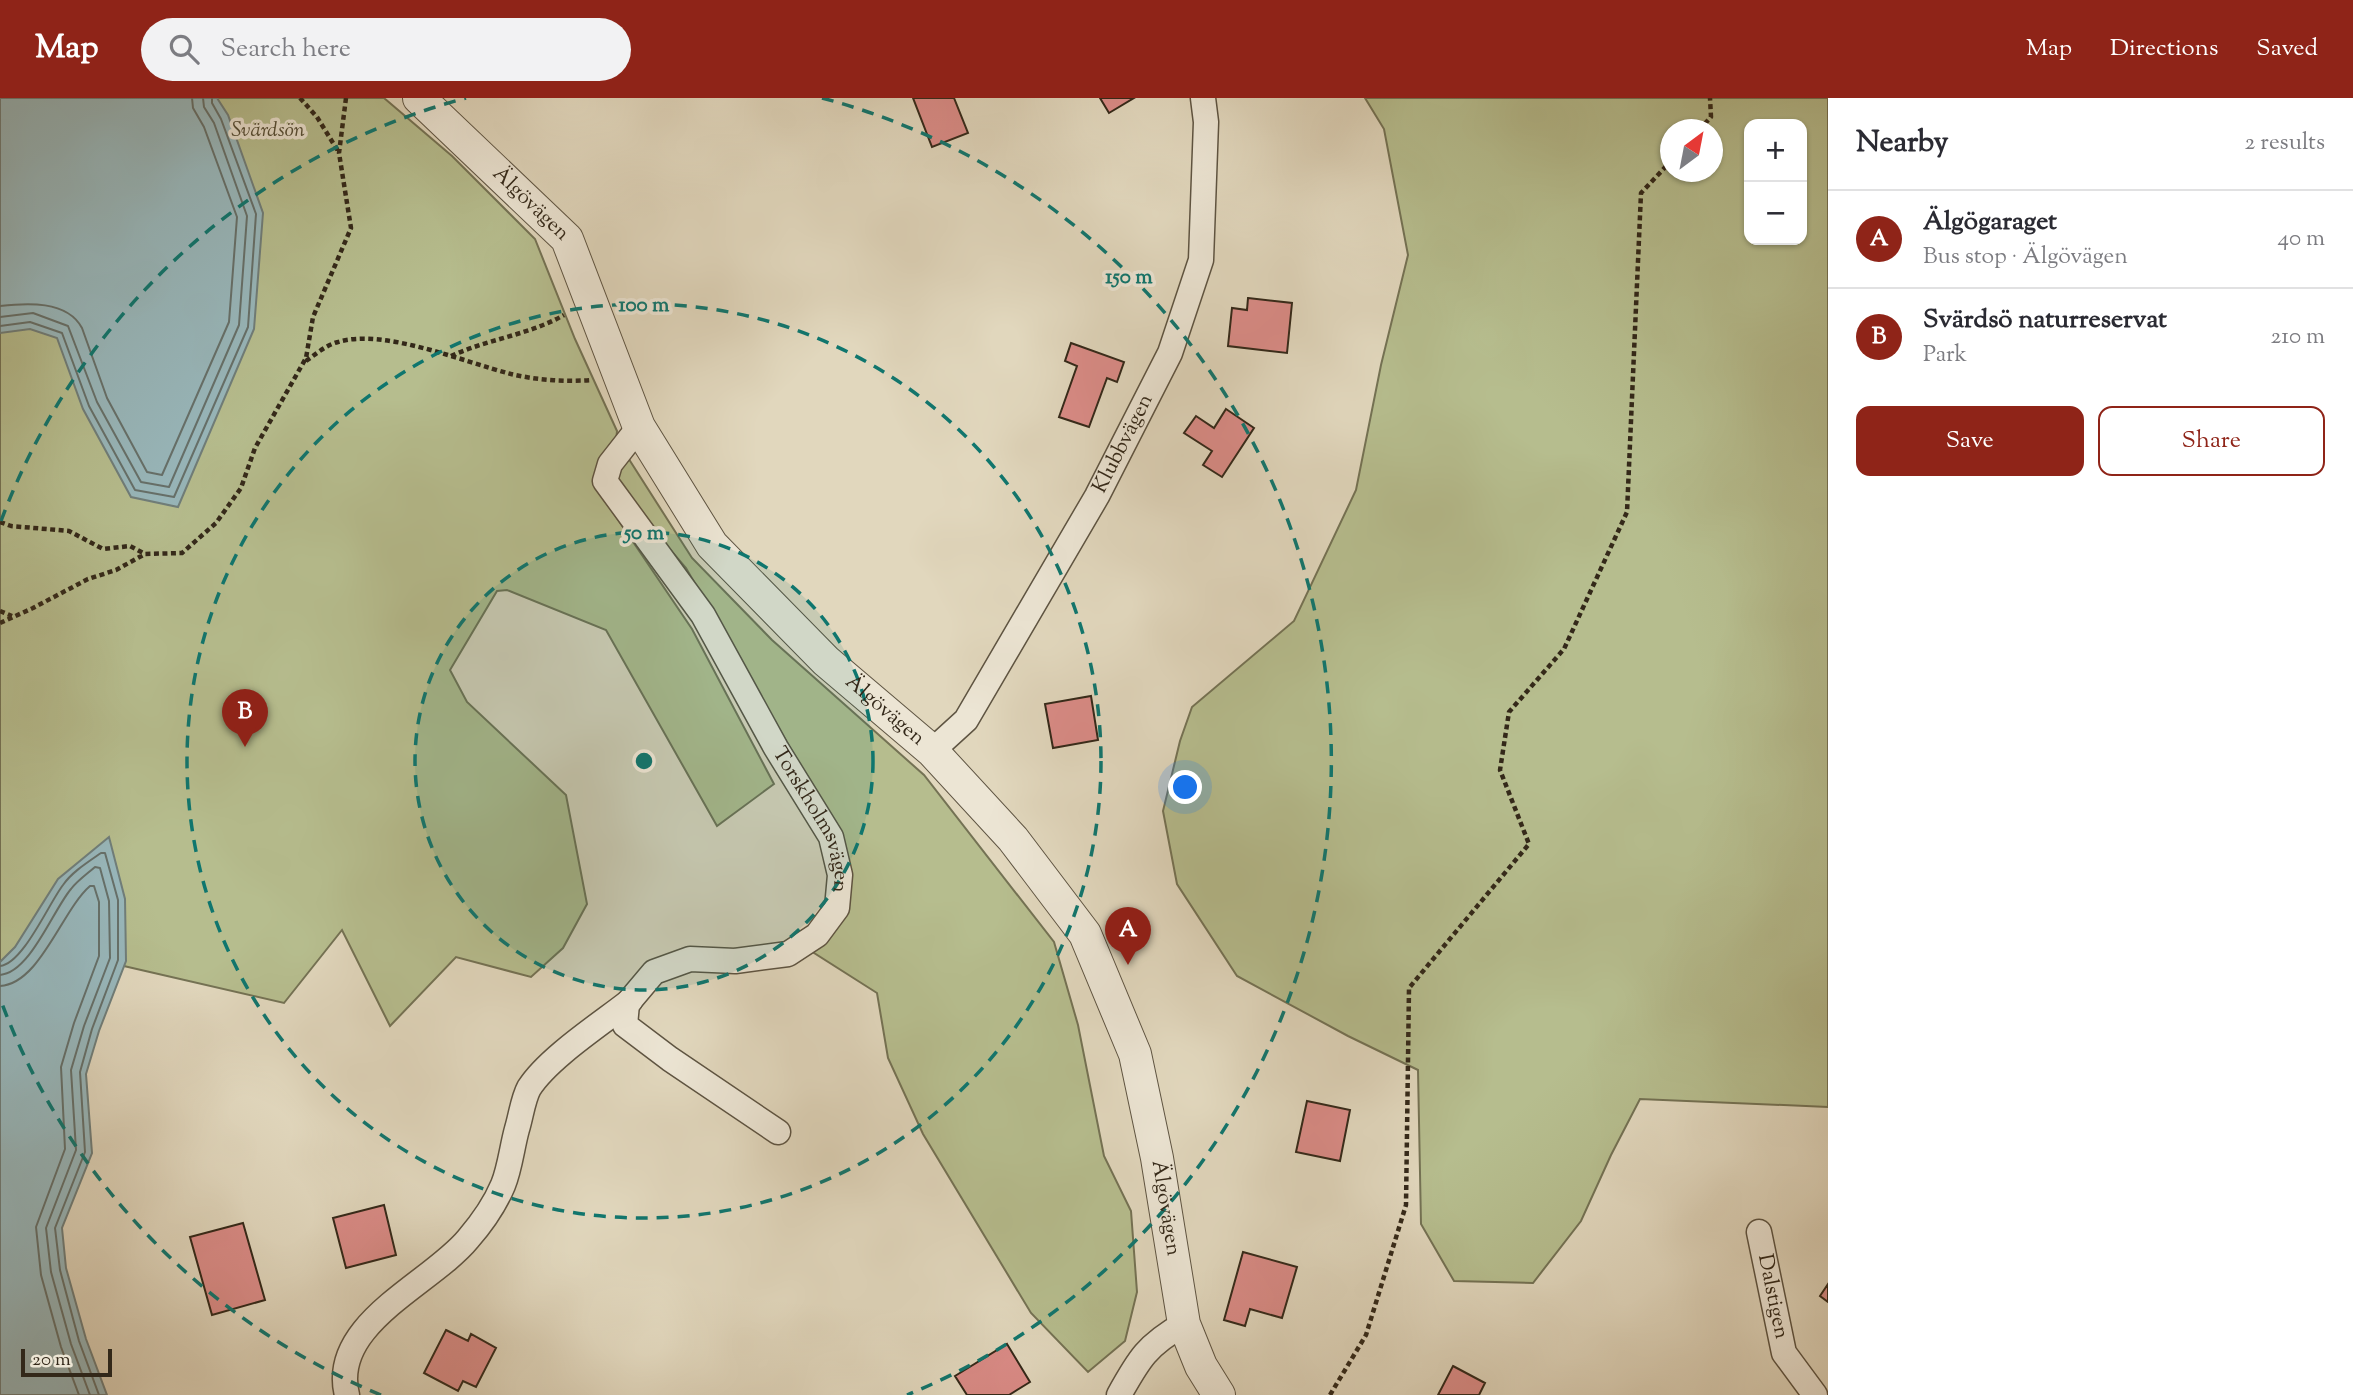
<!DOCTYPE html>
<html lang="en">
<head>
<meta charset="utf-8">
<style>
	:root { --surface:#fff; --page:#f2f2f3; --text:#2b2b33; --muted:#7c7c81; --line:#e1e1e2; --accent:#8f2418 }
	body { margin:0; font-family:"Sorts Mill Goudy",serif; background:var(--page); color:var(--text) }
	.controls { position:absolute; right:21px; top:21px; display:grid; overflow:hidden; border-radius:14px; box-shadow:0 2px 5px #0004 }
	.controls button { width:63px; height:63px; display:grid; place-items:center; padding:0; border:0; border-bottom:2px solid var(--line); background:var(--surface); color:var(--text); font:35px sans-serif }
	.compass { position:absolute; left:1660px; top:21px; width:63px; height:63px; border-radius:50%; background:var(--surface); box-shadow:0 2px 5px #0004; rotate:32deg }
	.scale { position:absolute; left:21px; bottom:18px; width:91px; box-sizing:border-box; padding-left:7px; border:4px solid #332819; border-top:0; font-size:19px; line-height:24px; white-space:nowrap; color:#332819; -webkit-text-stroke:5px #ece5d4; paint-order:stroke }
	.you { position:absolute; left:1186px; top:690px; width:24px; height:24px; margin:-18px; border:5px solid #fff; border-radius:50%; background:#1a73e8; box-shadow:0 0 0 10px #1a73e833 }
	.badge { display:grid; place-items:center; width:46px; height:46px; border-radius:50%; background:var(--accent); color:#fff; font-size:23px; font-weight:700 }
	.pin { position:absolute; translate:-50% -58px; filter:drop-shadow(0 2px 4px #0008) }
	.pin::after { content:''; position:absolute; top:37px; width:24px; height:21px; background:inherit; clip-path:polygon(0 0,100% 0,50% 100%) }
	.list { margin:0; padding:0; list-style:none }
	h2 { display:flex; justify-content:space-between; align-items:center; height:91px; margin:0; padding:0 28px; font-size:30px }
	h2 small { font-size:23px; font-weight:400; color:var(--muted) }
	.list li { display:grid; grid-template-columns:46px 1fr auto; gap:21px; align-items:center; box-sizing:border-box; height:98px; padding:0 28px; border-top:2px solid var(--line) }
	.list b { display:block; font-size:26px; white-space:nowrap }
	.list p { margin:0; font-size:23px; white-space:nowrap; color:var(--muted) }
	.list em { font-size:23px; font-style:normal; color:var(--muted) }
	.actions { display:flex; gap:14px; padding:21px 28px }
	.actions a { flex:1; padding:16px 0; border:2px solid var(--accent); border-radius:14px; text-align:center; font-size:24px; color:var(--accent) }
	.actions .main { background:var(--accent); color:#fff }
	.icon { flex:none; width:38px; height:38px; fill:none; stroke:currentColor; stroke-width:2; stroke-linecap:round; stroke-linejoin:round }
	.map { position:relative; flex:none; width:1828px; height:1297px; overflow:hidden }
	header { display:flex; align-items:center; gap:42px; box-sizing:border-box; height:98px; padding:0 35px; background:var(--accent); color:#fff }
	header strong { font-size:33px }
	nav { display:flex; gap:38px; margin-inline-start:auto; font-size:24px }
	.search { width:490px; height:63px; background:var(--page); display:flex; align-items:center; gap:18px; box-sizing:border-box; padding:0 24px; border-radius:38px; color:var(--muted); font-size:26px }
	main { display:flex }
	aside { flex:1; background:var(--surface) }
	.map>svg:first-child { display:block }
</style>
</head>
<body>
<header>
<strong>Map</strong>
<div class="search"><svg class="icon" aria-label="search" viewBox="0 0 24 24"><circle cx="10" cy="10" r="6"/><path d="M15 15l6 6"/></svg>Search here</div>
<nav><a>Map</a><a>Directions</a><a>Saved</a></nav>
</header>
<main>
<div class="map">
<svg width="1828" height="1297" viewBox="0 0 1828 1297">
	<rect width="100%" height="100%" fill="#e1d7bd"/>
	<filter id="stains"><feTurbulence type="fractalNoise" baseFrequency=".00286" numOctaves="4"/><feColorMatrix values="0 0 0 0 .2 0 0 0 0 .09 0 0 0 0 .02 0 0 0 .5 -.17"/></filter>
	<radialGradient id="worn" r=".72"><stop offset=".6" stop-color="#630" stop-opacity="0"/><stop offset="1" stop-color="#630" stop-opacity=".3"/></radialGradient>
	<!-- green -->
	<path fill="#b6bd8e" stroke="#747254" stroke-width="2" fill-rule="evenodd" d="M0 0H384L452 58 535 141 575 241 617 333 613 374 600 395 692 531 774 686 717 728 606 532 507 492 497 493 450 572 467 604 566 697 587 806 563 850 531 879 456 859 390 928 342 832 284 905 89 860 0 1200Z
		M1365 0H1828V1009L1640 1001 1611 1057 1581 1123 1533 1185 1454 1183 1421 1126 1418 972 1348 938 1237 878 1177 786 1163 713 1180 643 1192 609 1294 523 1356 392 1381 267 1408 157 1384 31ZM1802 26V142H1749V26ZM1671 32H1713V74H1671Z
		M625 355 692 460 772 542 924 677 1054 844 1078 927 1104 1058 1131 1113 1137 1194 1125 1243 1088 1274 1031 1215 923 1036 888 960 877 895 811 853 832 828 840 736 686 470 650 428 622 390 615 375Z"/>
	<!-- water -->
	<path fill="#98b7bb" stroke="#707e7a" stroke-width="2" d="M0 0H217L228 17 263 115 254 231 178 409 131 399 83 311 57 240 30 231 0 235Z
		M109 739 125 801 126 863 99 933 86 976 92 1055 62 1130 66 1170 86 1241 107 1297H0V864L15 849 58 781Z"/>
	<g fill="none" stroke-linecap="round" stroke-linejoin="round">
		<!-- shore -->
		<path stroke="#66706a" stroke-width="2" d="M0 208C26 205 67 202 82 230L107 300 147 374 162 377 229 224 237 119 204 29 193 10 192 0
			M0 219 33 215 68 228 97 304 141 384 169 389 239 227 247 118 214 25 204 9 203 0
			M0 228 30 224 62 235 89 308 135 392 174 399 248 229 256 116 221 21 212 5V0
			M0 868C23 866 49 805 63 787 72 774 88 764 101 755H105L118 802V862L92 931 80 974 85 1054 55 1130 60 1172 79 1243 99 1297
			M0 877C30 875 53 812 71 791 77 783 87 776 95 769L100 770 109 803 110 860 84 928 71 972 76 1052 46 1130 51 1174 71 1246 90 1297
			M0 888C40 886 62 812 90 788H94L99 804V858L74 925 61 969 65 1051 36 1129 41 1177 61 1249 79 1297"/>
	</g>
	<!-- building -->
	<path fill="#db8c88" stroke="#332819" stroke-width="2" d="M913 0H954L968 35 932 49Z
		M1100 0H1134L1109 15Z
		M1248 200 1292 205 1287 255 1228 248 1232 210 1247 212Z
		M1071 245 1124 264 1117 284 1107 280 1089 329 1059 319 1077 268 1065 263Z
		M1226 311 1254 330 1222 379 1203 367 1212 353 1184 335 1196 318 1214 330Z
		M1091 598 1098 642 1053 650 1045 606Z
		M1307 1003 1350 1012 1340 1063 1296 1054Z
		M384 1107 396 1157 346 1170 333 1120Z
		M243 1125 265 1202 212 1217 190 1139Z
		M1243 1154 1297 1169 1282 1220 1250 1211 1245 1228 1224 1222Z
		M1828 1186V1204L1820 1198Z
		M446 1232 468 1243 471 1236 496 1250 476 1289 463 1283 458 1293 424 1275Z
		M1007 1246 1030 1284 1009 1297H967L955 1278Z
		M1453 1268 1485 1285 1479 1297H1438Z"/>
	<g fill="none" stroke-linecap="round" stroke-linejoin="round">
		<defs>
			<g id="minor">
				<path id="s1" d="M639 329 610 366 605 383 703 517 776 650 831 739 840 777 837 810 817 837 788 856 735 863 690 861 654 874 627 906 625 927 670 961 778 1034"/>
				<path id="s2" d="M932 653 966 622 1097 398 1170 255 1201 162 1206 24 1203 0"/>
				<path id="s3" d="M1759 1134 1784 1255 1815 1297"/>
				<path d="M347 1297C329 1226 431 1186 468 1141 481 1126 495 1106 503 1087 510 1070 512 1049 517 1031 521 1018 523 1001 529 990 548 960 602 925 630 903"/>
				<path d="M1119 1297C1139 1261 1147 1247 1184 1226"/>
			</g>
			<g id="tertiary">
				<path id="s4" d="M419 0 567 141 639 329 712 447 826 563 932 653 1013 741 1085 836 1135 956 1157 1060 1184 1226 1201 1268 1219 1297"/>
			</g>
		</defs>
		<!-- minor casing -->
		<use href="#minor" stroke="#5e5442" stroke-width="27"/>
		<!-- tertiary casing -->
		<use href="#tertiary" stroke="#5e5442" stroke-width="34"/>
		<!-- path -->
		<path stroke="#332819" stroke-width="4.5" stroke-dasharray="5 3.5" stroke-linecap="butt" d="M300 0 317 19 338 53
			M1699 32 1711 19 1710 0
			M451 258C488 241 529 237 564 217
			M306 263C316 256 326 247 338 244 384 230 464 264 511 276 536 282 565 284 591 282
			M0 424 11 428 69 433 103 451 130 448 145 456 182 455 216 425 241 390 255 350 306 260 313 219 351 130 339 55 346 0
			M0 513 12 518
			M0 525 33 510 88 481 116 472 145 456
			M1330 1297 1366 1237 1406 1107 1409 890 1529 746 1500 672 1509 614 1564 551 1627 414 1641 95 1671 63"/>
		<!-- minor -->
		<use href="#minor" stroke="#ece5d4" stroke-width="24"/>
		<!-- tertiary -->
		<use href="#tertiary" stroke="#ece5d4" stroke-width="32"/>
	</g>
	<!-- distance rings -->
	<circle cx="644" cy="663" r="229" fill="#0f766e" fill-opacity=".12"/>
	<g fill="none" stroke="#0f766e" stroke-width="3.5" stroke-dasharray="12 9">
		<circle cx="644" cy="663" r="229"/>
		<circle cx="644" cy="663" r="457"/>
		<path d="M381 1297A686 686 0 0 1 1 903M1 423A686 686 0 0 1 466 0M822 0A686 686 0 0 1 907 1297"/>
	</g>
	<g text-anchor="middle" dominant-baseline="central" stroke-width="7" stroke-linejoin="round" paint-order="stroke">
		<!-- park labels -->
		<g font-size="21" font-style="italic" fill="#544d36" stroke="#ece5d4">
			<text x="268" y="33">Svärdsön</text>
		</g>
		<!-- street labels -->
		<g font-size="21" fill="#332819" stroke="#ece5d4">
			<text stroke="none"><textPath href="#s4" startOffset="154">Älgövägen</textPath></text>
			<text stroke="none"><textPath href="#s2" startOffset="364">Klubbvägen</textPath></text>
			<text stroke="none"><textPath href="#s4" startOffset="784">Älgövägen</textPath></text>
			<text stroke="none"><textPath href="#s1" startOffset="464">Torskholmsvägen</textPath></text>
			<text stroke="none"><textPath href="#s4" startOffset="1372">Älgövägen</textPath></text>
			<text stroke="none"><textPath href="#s3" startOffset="66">Dalstigen</textPath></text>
		</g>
	</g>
	<circle cx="644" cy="663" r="10" fill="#0f766e" stroke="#ece5d4" stroke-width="3.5"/>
	<g font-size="21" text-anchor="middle" font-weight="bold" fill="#0f766e" stroke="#ece5d4" stroke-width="7" stroke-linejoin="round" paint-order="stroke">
		<text x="1129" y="185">150 m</text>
		<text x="644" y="213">100 m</text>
		<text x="644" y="441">50 m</text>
	</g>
	<rect width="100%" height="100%" filter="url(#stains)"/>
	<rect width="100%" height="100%" fill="url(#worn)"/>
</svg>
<div class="controls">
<button>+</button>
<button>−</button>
</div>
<svg class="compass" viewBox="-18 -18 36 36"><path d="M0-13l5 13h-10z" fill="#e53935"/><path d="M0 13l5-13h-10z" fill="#7c7c81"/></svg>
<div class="scale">20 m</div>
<div class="you"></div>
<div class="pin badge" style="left:1128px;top:867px">A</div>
<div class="pin badge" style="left:245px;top:649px">B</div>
</div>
<aside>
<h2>Nearby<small>2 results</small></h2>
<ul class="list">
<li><span class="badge">A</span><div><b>Älgögaraget</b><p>Bus stop · Älgövägen</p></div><em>40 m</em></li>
<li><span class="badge">B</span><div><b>Svärdsö naturreservat</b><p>Park</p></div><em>210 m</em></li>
</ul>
<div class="actions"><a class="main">Save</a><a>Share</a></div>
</aside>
</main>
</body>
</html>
